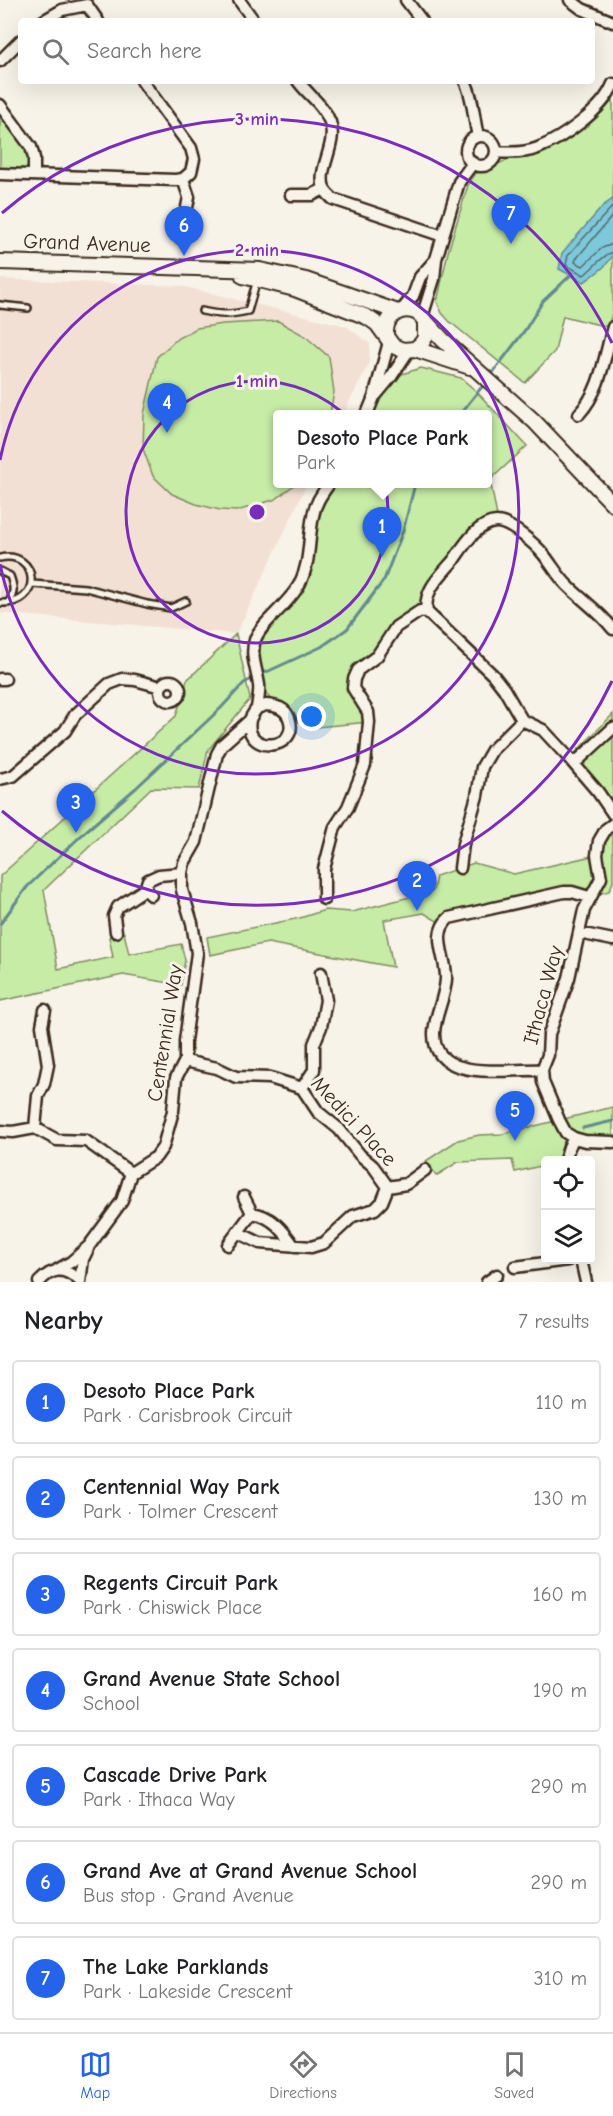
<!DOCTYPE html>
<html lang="en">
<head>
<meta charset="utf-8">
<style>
	:root { --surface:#fff; --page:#f2f2f2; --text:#202124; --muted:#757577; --line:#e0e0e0; --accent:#2563eb }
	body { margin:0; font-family:"Comic Neue",sans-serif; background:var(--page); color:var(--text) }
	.controls { position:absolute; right:18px; bottom:18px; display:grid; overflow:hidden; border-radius:6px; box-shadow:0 6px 24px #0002 }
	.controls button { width:54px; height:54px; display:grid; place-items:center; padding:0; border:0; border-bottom:2px solid var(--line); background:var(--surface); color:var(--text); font:30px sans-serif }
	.you { position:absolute; left:312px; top:717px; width:21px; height:21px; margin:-15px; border:4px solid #fff; border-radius:50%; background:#1a73e8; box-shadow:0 0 0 9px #1a73e833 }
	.badge { display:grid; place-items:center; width:39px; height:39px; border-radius:50%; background:var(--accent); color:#fff; font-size:20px; font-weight:700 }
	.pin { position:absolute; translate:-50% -50px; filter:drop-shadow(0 2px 3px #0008) }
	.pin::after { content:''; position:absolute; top:32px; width:21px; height:18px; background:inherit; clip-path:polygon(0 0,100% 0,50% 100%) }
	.popup { position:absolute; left:273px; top:410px; width:219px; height:78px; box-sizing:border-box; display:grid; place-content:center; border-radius:6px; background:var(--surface); filter:drop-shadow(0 2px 4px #0005); font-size:20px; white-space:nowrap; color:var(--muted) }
	.popup b { font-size:22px; color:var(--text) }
	.popup::after { content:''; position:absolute; left:50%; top:100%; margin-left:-12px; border:12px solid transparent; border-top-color:var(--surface) }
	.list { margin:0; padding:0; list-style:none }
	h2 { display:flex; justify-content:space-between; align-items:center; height:78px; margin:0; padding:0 24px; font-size:26px }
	h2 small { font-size:20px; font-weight:400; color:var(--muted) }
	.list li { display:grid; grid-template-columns:39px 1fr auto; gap:18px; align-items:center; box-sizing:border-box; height:84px; margin:0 12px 12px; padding:0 12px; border:2px solid var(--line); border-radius:6px }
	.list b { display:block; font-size:22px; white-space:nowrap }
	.list p { margin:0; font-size:20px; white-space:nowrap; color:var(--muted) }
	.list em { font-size:20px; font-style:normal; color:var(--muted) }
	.icon { flex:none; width:33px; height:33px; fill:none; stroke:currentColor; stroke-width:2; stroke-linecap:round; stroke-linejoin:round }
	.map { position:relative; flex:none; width:613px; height:1282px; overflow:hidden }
	.search { position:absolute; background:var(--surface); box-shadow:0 6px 24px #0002; left:18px; right:18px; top:18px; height:66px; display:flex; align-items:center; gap:15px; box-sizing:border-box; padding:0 21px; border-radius:6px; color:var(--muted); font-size:22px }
	.sheet { height:750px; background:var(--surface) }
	nav { display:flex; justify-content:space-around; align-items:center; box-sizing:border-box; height:84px; border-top:2px solid var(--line); background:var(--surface); font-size:16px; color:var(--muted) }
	nav a { display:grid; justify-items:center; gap:3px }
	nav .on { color:var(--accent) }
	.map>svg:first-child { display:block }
</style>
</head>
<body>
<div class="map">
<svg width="613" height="1282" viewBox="0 0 613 1282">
	<rect width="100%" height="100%" fill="#f7f3e8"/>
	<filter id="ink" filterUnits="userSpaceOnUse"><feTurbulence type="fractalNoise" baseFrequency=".0167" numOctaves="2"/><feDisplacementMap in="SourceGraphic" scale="12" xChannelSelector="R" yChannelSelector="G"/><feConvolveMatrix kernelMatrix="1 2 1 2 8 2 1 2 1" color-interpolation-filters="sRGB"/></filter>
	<g filter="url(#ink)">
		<!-- built -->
		<path fill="#f3e0d4" d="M0 279 181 286 346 326 370 344 369 364 343 414H277V484H307L236 634 0 613Z"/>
		<!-- green -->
		<path fill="#c6eca6" stroke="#808b62" stroke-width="1.5" d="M613 100V199L603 206 563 253 584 282C597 272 610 264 613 247V310L608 327 563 316 555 351 525 383 449 321 442 313 437 302 448 252 468 185 476 173C489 170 499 162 511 159 519 156 529 158 538 155 565 145 595 122 613 100Z
			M0 105 31 147 34 175 0 174Z
			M278 321 305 336 329 357 334 392 330 414H277V484H295L276 499 237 511 220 510 196 504 172 494 153 476 143 449 144 414 157 357 178 338 197 328 223 324Z
			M421 368 461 378 476 391 527 446 490 480 498 521 487 524 425 602 408 618 354 679 369 722 306 728 290 711 278 706 260 688 254 663 260 631 300 584 313 516 329 484H487V414H367L374 397 402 374Z
			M236 634 250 699 208 750 199 789 151 788 44 890 58 969 113 957 109 937 124 933 129 954 181 944 185 960 181 985 123 975 0 1001V876L176 716 187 680Z
			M613 714V811L572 756Z
			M613 824V882L609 891 589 897 572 892 442 924 424 913 384 920 393 967 268 943 210 955 207 937 300 918 325 910 352 912 433 891 436 876 474 863 514 874 596 855Z
			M613 1107V1142L574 1138 565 1160H546L545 1165 515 1172 512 1160 458 1162 436 1176 426 1161 458 1140 479 1135 502 1134Z"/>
		<!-- water -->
		<path fill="#7dc9dc" stroke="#638990" stroke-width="1.5" d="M613 199C613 212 613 246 612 256 607 267 593 275 584 282L559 269 562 253 603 206Z"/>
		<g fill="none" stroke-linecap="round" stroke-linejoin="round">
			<!-- shore -->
			<path stroke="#556a6a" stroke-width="1.5" d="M613 206 568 255 566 265 584 275C592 269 605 253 613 252
				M613 215 576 259 575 262 583 266 602 248 613 244"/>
			<!-- stream -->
			<path stroke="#638990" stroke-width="3" d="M491 375 525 330 543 301 573 273
				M460 414 485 383
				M260 675 321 647 347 629 384 580 403 531 415 484
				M0 924 27 887 86 831 136 788 221 708 244 683 254 678
				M583 1128 613 1121"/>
			<defs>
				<path id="service" d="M0 305 28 308
					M202 311C219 315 231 315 248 311L257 280
					M0 558C38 549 45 606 0 603
					M0 571 10 576C14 587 15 593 8 603
					M32 584 86 588 147 604 171 608 186 601"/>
				<path id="minor" d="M239 0 254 21
					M406 0 422 21
					M570 0 582 9 613 22
					M43 21 62 10 87 5 98 21
					M0 61 21 40
					M298 81C309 96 323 104 330 122 338 145 317 168 324 188 325 192 330 196 333 199L443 236
					M465 81C474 99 473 117 478 136
					M0 105 31 147 34 158V175
					M466 151a15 15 0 1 1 30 0a15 15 0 1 1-30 0Z
					M496 152C509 153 526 153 538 148 563 138 603 110 613 84
					M0 174 175 180 183 179 191 172 194 159 191 148 142 81
					M291 195H312L324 189
					M181 238 189 197 183 179
					M402 310 413 296 420 277 436 259
					M422 317 434 279 436 259 459 182 473 163
					M376 395 391 377 409 350
					M367 414 374 397 389 342
					M579 414C601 390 604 358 613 327
					M613 629C600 612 582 600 567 585 558 576 552 565 544 555 536 545 509 521 496 522 477 523 463 547 453 561 440 576 423 591 427 612L493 675 504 689 522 720 543 730 568 757 598 792 613 814
					M0 679H5
					M160 691a10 10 0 1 1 20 0a10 10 0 1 1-20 0Z
					M266 705C277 706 285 708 289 718 301 751 243 755 250 720 251 716 255 711 257 708Z
					M257 708C258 700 260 692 259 685 257 670 250 655 255 640 261 622 290 604 300 583 311 561 308 539 313 516 315 503 322 494 329 484
					M574 764 613 728
					M0 779 13 776 65 731 75 715 109 684 122 679 135 680 161 687
					M613 824 606 829 599 841 597 855 601 878 584 910 569 978 549 1034 548 1055 542 1070 543 1082 559 1120 566 1133 574 1138 585 1141 613 1142
					M460 868 463 844 477 796 482 767 492 750 522 720
					M151 895 145 889 148 880 159 875 182 873
					M324 899V869L335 827 348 807 365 765 369 722 368 712 353 688 354 679 358 670 377 656 396 627 420 611 427 612
					M116 932 114 916 118 907 145 889
					M579 933 613 940
					M185 1061 217 1068 236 1077 270 1078 302 1088 318 1112 339 1129 360 1155 373 1166 388 1187
					M542 1070C510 1068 433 1084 434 1033 435 1014 445 998 446 979 447 957 430 935 449 918L564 892H572L589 897
					M302 1088 314 1070V1044L321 1027 326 1000 321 973
					M35 1128 38 1096 44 1084 48 1065 42 1026 45 1010
					M0 1131 13 1132 35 1128 57 1140 86 1141 131 1173
					M565 1160 569 1147 574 1138
					M252 1213C272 1216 283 1230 294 1246
					M239 1233 260 1243 311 1247 324 1243 353 1216 375 1209 382 1202 388 1187 406 1184 425 1170
					M228 1245 252 1213 244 1197
					M581 1260 586 1282
					M515 1267 568 1260
					M57 1270 71 1262 89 1246 122 1201 131 1173 156 1157 163 1147 173 1111 176 1078 185 1061V1041L197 953 192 923 182 890V873L184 863 196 842 217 754 222 745 250 720
					M39 1282C53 1267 64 1267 80 1281
					M80 1282 83 1259 88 1249
					M487 1282 497 1275"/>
				<path id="tertiary" d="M0 262 260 270 306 280 398 312
					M243 276 295 289 367 317 377 324 393 346 403 350 415 349 421 344 425 338V323
					M386 334C385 316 401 305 418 313L443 340 534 421 613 504
					M415 349 470 367"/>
			</defs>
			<!-- service casing -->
			<use href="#service" stroke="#3b2a1e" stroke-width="10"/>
			<!-- minor casing -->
			<use href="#minor" stroke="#3b2a1e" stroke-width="15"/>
			<!-- tertiary casing -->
			<use href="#tertiary" stroke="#3b2a1e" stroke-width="18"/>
			<!-- service -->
			<use href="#service" stroke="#f7f3e8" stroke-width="5"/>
			<!-- minor -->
			<use href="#minor" stroke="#f7f3e8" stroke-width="10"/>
			<!-- tertiary -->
			<use href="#tertiary" stroke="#f7f3e8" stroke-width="14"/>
		</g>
	</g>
	<!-- distance rings -->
	<g fill="none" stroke="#7b2cbf" stroke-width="3">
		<circle cx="257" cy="512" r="131"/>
		<path d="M0 460A262 262 0 1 1 0 564"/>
		<path d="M612 681A393 393 0 0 1 2 811M2 213A393 393 0 0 1 612 343"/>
	</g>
	<g text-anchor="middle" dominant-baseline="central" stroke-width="6" stroke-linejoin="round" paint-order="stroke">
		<!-- street labels -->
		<g font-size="21" fill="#3b2a1e" stroke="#f7f3e8">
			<text transform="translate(87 243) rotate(2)">Grand Avenue</text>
			<text transform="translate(543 995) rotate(-75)">Ithaca Way</text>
			<text transform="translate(165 1033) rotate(-81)">Centennial Way</text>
			<text transform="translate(354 1121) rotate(47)">Medici Place</text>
		</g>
	</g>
	<circle cx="257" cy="512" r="9" fill="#7b2cbf" stroke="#f7f3e8" stroke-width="3"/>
	<g font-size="18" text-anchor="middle" font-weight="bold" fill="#7b2cbf" stroke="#f7f3e8" stroke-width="6" stroke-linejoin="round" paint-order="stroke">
		<text x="257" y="125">3 min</text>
		<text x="257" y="256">2 min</text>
		<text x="257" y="387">1 min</text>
	</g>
</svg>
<div class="controls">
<button><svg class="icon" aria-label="locate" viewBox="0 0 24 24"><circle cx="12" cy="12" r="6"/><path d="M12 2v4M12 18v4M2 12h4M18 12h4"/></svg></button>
<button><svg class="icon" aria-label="layers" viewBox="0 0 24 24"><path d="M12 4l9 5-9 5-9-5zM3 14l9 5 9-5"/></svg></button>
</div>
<div class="you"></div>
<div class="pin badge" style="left:382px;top:557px">1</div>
<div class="popup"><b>Desoto Place Park</b>Park</div>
<div class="pin badge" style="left:417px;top:911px">2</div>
<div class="pin badge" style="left:76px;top:833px">3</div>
<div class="pin badge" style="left:167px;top:433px">4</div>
<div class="pin badge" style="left:515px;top:1141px">5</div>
<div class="pin badge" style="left:184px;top:256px">6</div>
<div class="pin badge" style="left:511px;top:244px">7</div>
<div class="search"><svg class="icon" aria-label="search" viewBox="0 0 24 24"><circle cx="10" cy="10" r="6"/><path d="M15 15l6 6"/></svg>Search here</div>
</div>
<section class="sheet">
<h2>Nearby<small>7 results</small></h2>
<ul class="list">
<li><span class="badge">1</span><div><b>Desoto Place Park</b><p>Park · Carisbrook Circuit</p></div><em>110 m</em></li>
<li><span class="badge">2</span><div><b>Centennial Way Park</b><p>Park · Tolmer Crescent</p></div><em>130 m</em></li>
<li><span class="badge">3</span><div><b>Regents Circuit Park</b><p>Park · Chiswick Place</p></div><em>160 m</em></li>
<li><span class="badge">4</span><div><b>Grand Avenue State School</b><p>School</p></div><em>190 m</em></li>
<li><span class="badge">5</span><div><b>Cascade Drive Park</b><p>Park · Ithaca Way</p></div><em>290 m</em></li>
<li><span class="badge">6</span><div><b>Grand Ave at Grand Avenue School</b><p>Bus stop · Grand Avenue</p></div><em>290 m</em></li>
<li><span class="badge">7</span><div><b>The Lake Parklands</b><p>Park · Lakeside Crescent</p></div><em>310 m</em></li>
</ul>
</section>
<nav>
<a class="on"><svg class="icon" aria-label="map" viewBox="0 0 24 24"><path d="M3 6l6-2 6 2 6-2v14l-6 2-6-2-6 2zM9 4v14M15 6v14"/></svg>Map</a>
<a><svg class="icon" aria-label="directions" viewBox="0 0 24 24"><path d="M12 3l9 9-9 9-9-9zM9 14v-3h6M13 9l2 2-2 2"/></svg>Directions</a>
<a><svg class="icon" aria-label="saved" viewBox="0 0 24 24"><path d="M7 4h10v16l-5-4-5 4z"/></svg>Saved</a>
</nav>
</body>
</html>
